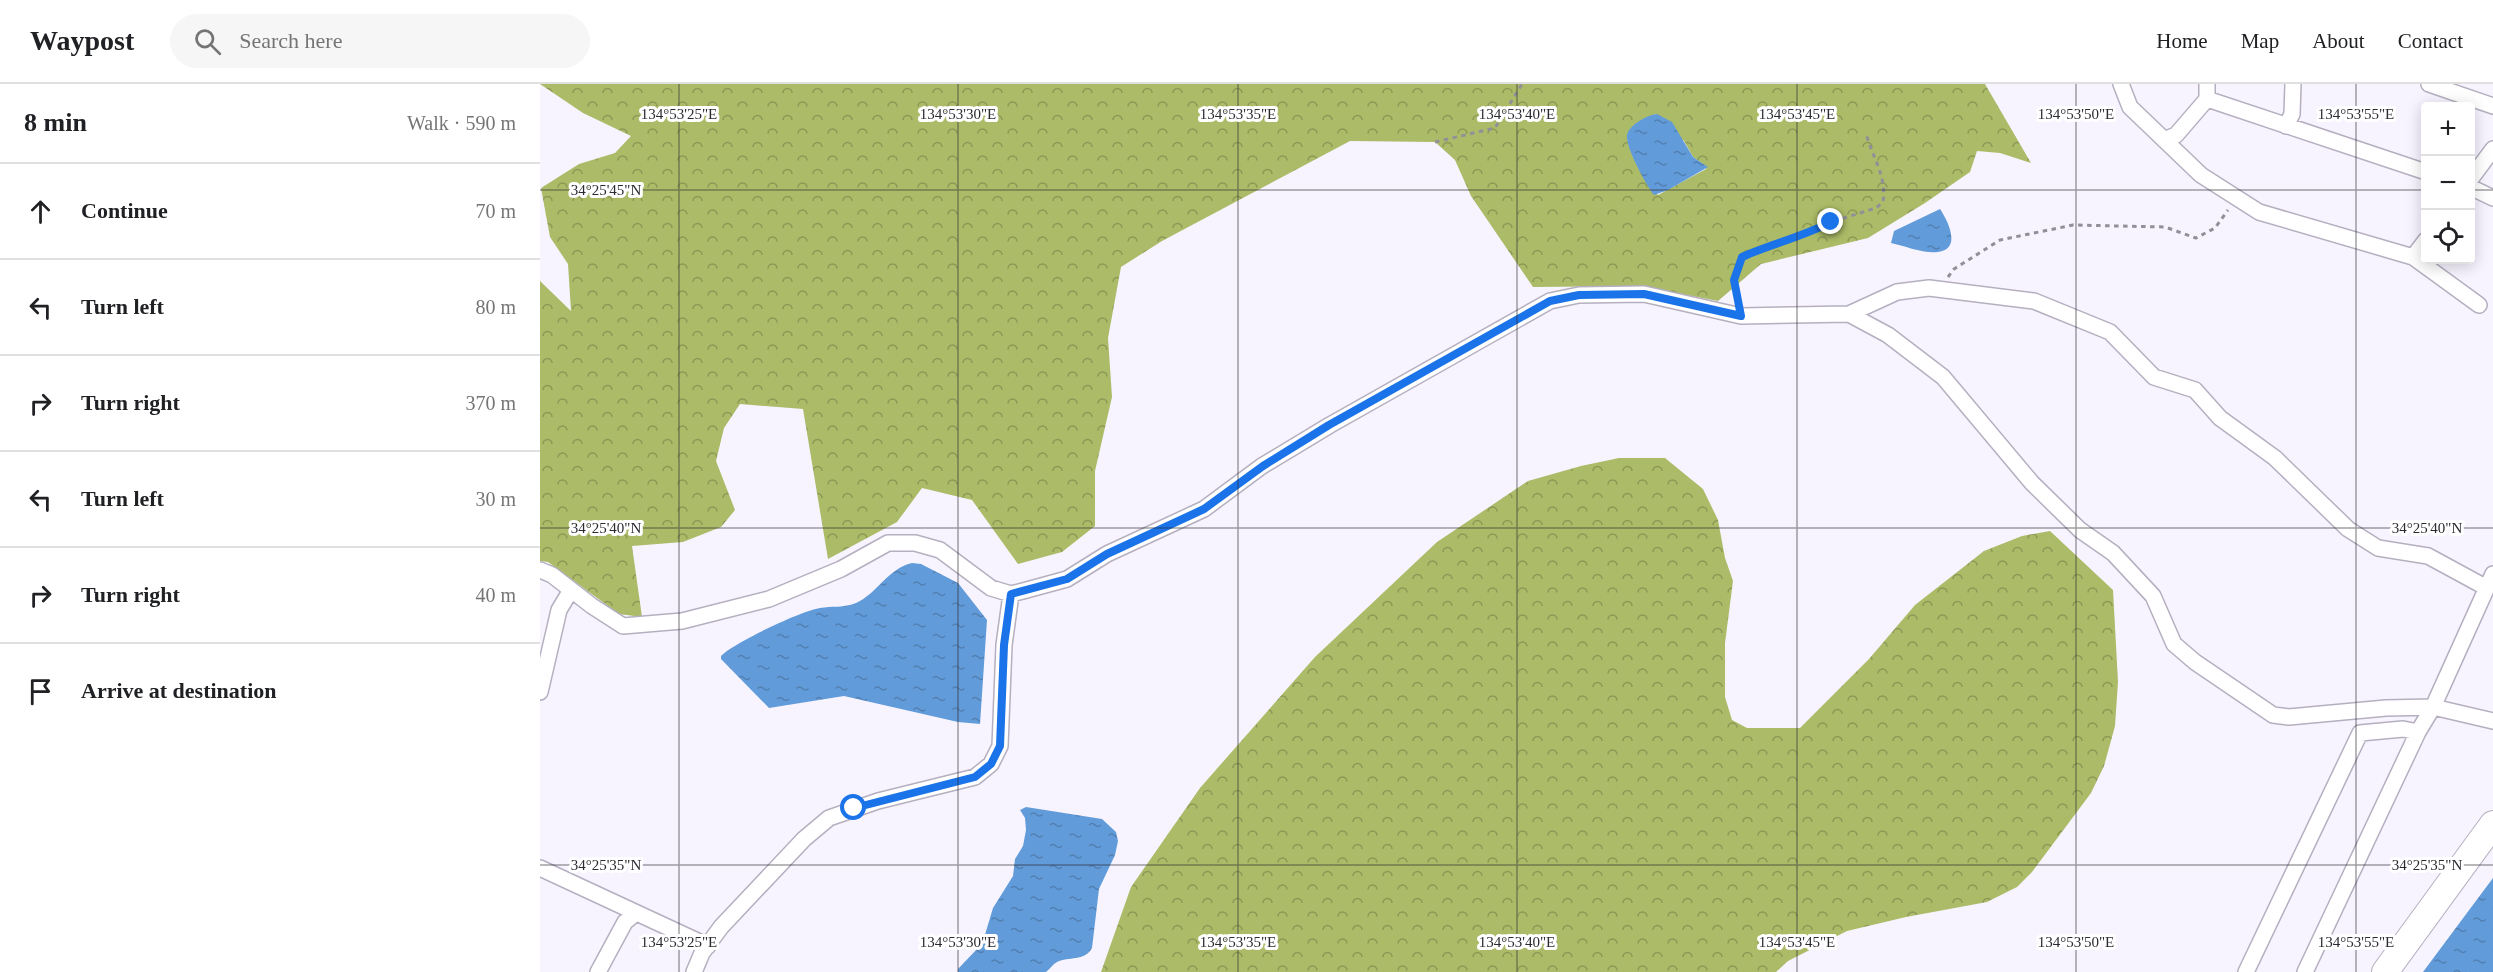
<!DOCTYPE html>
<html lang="en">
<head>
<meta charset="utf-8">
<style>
	:root { --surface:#fff; --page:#f6f6f6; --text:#202124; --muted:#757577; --line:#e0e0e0 }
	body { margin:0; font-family:Georgia,serif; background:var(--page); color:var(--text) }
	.controls { position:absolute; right:18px; top:18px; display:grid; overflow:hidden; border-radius:6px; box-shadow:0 3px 15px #0003 }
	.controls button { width:54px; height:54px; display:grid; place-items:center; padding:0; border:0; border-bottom:2px solid var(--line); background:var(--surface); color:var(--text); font:30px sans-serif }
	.stop { position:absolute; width:18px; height:18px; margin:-14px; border:4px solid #1a73e8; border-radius:50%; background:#fff }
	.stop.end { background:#1a73e8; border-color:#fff; box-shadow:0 2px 6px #0008 }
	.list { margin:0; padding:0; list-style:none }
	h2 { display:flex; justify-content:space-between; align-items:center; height:78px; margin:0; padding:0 24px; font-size:26px }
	h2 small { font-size:20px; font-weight:400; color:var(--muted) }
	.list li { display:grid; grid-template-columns:39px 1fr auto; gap:18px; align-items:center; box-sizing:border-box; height:96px; padding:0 24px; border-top:2px solid var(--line) }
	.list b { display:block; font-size:22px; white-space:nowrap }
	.list em { font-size:20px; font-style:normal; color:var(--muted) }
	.icon { flex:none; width:33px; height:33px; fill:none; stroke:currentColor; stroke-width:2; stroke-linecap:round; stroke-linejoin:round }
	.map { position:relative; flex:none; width:1953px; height:888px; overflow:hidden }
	header { display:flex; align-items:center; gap:36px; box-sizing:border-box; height:84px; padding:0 30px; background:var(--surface); border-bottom:2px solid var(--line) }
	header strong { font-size:28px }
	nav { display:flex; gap:33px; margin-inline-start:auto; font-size:21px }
	.search { width:420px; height:54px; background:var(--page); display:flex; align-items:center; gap:15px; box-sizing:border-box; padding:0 21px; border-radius:33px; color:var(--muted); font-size:22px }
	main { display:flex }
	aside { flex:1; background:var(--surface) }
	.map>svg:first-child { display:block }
</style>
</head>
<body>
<header>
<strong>Waypost</strong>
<div class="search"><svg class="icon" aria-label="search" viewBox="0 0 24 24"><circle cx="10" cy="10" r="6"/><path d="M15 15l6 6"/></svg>Search here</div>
<nav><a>Home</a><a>Map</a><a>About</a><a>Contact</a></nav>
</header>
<main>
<aside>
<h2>8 min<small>Walk · 590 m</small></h2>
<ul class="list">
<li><svg class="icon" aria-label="ahead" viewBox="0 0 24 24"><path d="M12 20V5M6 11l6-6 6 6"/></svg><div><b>Continue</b></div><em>70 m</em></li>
<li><svg class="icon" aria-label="left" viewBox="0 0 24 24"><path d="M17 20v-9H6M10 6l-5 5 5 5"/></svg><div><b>Turn left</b></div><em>80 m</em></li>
<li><svg class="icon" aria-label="right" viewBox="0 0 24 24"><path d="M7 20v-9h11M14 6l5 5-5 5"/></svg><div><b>Turn right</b></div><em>370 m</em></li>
<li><svg class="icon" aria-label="left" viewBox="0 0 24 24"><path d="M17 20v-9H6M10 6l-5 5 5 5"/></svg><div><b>Turn left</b></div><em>30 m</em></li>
<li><svg class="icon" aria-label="right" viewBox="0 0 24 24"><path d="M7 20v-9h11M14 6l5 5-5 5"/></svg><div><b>Turn right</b></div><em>40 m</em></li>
<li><svg class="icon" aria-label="arrive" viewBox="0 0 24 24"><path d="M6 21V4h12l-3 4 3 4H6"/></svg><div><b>Arrive at destination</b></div></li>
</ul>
</aside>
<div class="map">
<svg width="1953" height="888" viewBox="0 0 1953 888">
	<defs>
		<pattern id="forest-crowns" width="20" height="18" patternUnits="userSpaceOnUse" patternTransform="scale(1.5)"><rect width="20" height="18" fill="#abbb67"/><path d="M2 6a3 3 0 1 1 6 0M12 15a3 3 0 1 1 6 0" fill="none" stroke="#8b9855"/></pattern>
		<pattern id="water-ripples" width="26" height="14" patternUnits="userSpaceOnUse" patternTransform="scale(1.5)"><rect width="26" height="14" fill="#629bd9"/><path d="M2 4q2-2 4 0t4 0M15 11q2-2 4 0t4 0" fill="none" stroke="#517fb1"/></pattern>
	</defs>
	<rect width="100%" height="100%" fill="#f7f4ff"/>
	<!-- forest -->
	<path fill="url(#forest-crowns)" fill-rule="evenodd" d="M0 0H1445L1491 79 1460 69 1437 67 1430 88 1385 119 1328 154 1221 180 1178 217 1100 202 993 203 931 112 915 76 895 58 810 57 622 157 581 183 568 254 572 313 555 387V442L522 468 478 480 432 416 382 404 357 438 288 475 263 325 200 320 184 344 176 377 195 426 181 443 143 458 92 462 102 533 79 530 8 478 0 477V197L31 227 28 180 10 153 1 104 39 80 75 69 91 52 43 29ZM1116 30 1144 57 1153 73 1166 82V85L1118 111C1103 95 1093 76 1087 55L1097 39Z
		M1079 374H1125L1163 405 1178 436 1185 474 1193 497 1185 559V613L1192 636 1207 644H1260L1329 575 1375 521 1444 467 1482 452 1510 447 1573 506 1578 598 1575 642 1564 682 1551 709 1492 788 1477 803 1447 818 1366 833 1307 847 1248 877 1236 888H561L591 803 660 704 775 573 897 458 988 397 1041 382Z"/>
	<!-- water -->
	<path fill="url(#water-ripples)" d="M1117 30 1132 38 1153 73 1168 83 1128 106 1114 111C1107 102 1085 63 1087 51 1089 41 1107 31 1117 30Z
		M1400 125C1408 137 1422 165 1398 168 1384 170 1365 162 1351 159L1354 147Z
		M372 479 381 480 418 499 447 536 440 640 418 638 304 612 229 624 181 575V572C193 559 261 527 280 524 291 522 305 524 316 519 338 509 347 485 372 479Z
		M486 723 562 735 576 748 578 757 575 771 559 805 552 864C544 878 529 872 517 878 513 880 510 885 506 888H418V885L437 865 444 854 453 824 473 792 475 775 483 762 486 746 485 734 480 726Z
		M1953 794V888H1883Z"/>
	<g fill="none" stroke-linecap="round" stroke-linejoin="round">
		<defs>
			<path id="minor" d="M1581 0 1590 23 1661 91 1719 128 1873 173 1886 156
				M1889 0 1953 22
				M1667 15 1886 88
				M1746 42 1752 30 1753 0
				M1624 56 1636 51 1667 15V0
				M1930 96 1953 65
				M1930 103 1953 114
				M1873 173 1939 221
				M1309 230 1348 251 1403 293 1492 399 1540 446 1573 469 1613 512 1634 560 1655 578 1733 631 1749 633 1846 624 1893 623 1953 637
				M0 486 12 491 52 522 83 542 142 537 229 515 301 485 348 459H375L400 466 451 504 471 510 483 507 527 495 567 470 664 425 722 382 790 341 1010 217 1039 211 1104 210 1201 232 1309 230 1357 208 1389 204 1494 217 1570 248 1614 293 1655 306 1680 334 1735 374 1808 445 1838 464 1888 472 1947 504
				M0 608 19 526 31 506
				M0 784 168 862
				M58 888 85 838 96 829
				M154 888 162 869 181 843 264 755 289 734 338 717 435 693 451 680 460 662 464 561 471 510
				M1706 888 1820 649 1863 645 1878 648
				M1765 888 1878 648 1893 623 1953 490"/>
			<path id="trunk" d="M1845 888 1953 740"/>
		</defs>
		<!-- minor casing -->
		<use href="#minor" stroke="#b5afc0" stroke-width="18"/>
		<!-- trunk casing -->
		<use href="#trunk" stroke="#b5afc0" stroke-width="28"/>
		<!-- path -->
		<path stroke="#928f98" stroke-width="3" stroke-dasharray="4.5 4.5" stroke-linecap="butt" d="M895 58 955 44 982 0
			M1408 193 1414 185 1460 156 1533 141 1625 143 1656 154 1675 144 1688 126
			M1198 216 1194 196 1202 173 1227 162 1266 151 1291 138 1336 124 1343 118C1347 92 1332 73 1326 49"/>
		<!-- minor -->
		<use href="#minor" stroke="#fff" stroke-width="15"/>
		<!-- trunk -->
		<use href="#trunk" stroke="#fff" stroke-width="26"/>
	</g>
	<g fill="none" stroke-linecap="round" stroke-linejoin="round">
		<!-- route -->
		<path stroke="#1a73e8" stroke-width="8" d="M314 724 435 693 451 680 460 662 464 561 471 510 527 495 567 470 664 425 723 382 789 341 1010 217 1039 211 1104 210 1201 232 1194 196 1202 173C1231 160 1262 153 1291 138"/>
	</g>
	<!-- ticks -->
	<path fill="none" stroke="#2c2a31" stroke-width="1.5" stroke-opacity="0.45" d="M139 0V888M418 0V888M698 0V888M977 0V888M1257 0V888M1536 0V888M1816 0V888M0 106H1886M1930 106H1953M0 444H1953M0 781H1953"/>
	<g font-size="15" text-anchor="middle" fill="#2c2a31" stroke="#fff" stroke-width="6" stroke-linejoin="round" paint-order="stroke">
		<text x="139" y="35">134°53'25"E</text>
		<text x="418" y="35">134°53'30"E</text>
		<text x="698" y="35">134°53'35"E</text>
		<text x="977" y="35">134°53'40"E</text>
		<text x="1257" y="35">134°53'45"E</text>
		<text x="1536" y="35">134°53'50"E</text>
		<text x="1816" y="35">134°53'55"E</text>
		<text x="66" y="111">34°25'45"N</text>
		<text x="66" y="449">34°25'40"N</text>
		<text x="1887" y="449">34°25'40"N</text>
		<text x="66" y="786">34°25'35"N</text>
		<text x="1887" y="786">34°25'35"N</text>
		<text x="139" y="863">134°53'25"E</text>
		<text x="418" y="863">134°53'30"E</text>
		<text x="698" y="863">134°53'35"E</text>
		<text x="977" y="863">134°53'40"E</text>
		<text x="1257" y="863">134°53'45"E</text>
		<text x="1536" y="863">134°53'50"E</text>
		<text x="1816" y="863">134°53'55"E</text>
	</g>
</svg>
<div class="controls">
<button>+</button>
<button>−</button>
<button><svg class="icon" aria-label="locate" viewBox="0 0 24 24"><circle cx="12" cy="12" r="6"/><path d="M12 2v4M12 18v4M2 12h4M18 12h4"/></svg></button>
</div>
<div class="stop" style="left:314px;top:724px"></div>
<div class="stop end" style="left:1291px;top:138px"></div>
</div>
</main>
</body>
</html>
